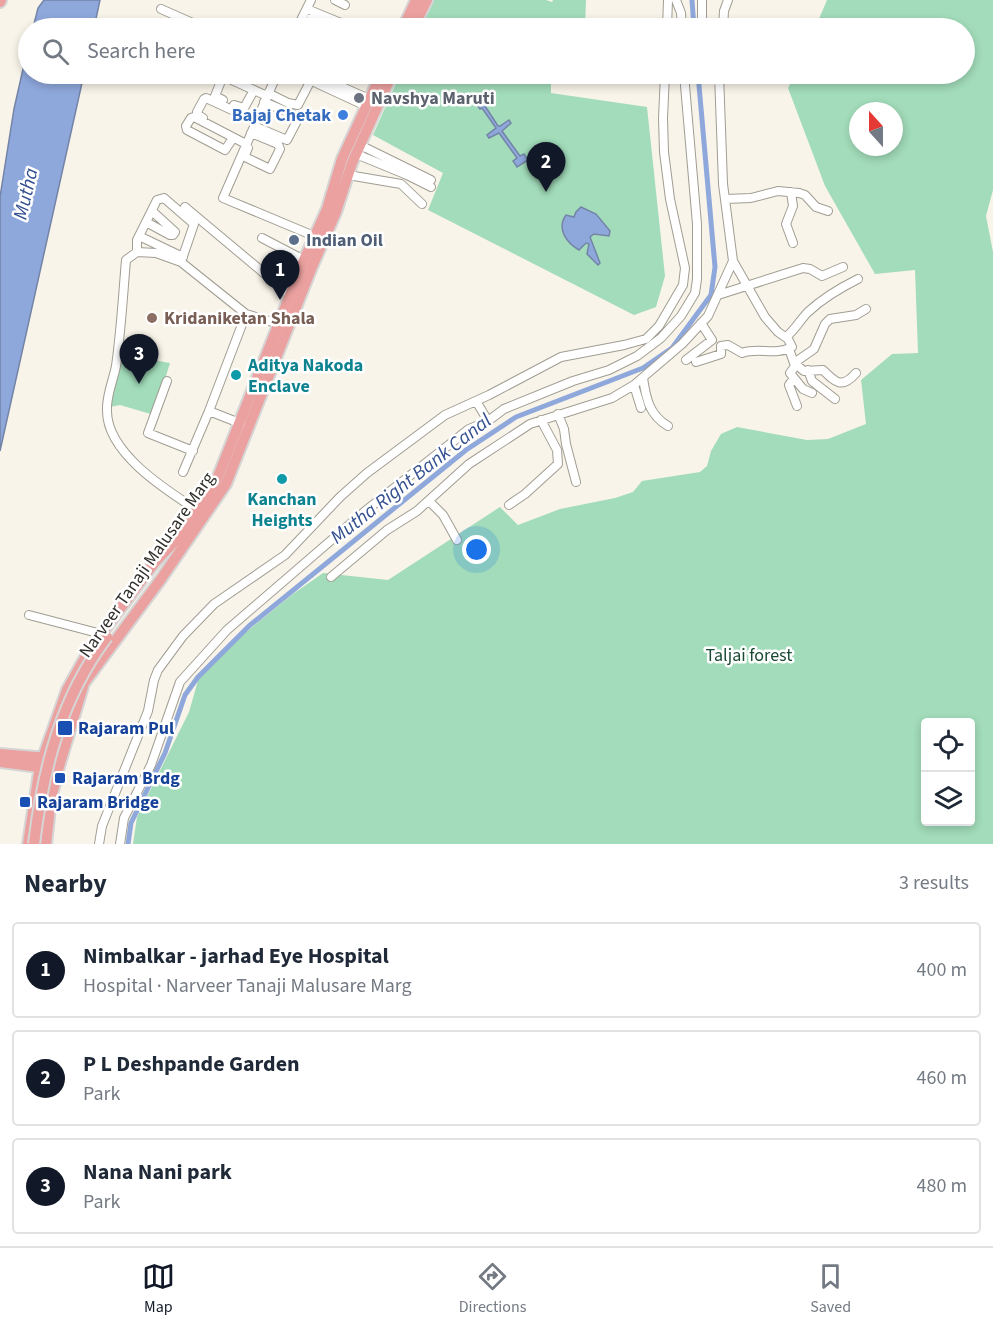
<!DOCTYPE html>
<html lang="en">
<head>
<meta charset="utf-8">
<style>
	:root { --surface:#fff; --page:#f2f2f3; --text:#1f2937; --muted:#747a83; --line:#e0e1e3; --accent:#111827 }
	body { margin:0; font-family:"Source Sans 3",sans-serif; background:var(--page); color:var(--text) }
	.controls { position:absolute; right:18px; bottom:18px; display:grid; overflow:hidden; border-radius:6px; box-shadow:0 3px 9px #0003 }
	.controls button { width:54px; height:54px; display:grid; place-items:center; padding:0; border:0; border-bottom:2px solid var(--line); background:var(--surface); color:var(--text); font:30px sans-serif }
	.compass { position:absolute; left:849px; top:102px; width:54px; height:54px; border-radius:50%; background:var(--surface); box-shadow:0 3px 9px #0003; rotate:339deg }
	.you { position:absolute; left:477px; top:550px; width:21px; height:21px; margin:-15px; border:4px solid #fff; border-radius:50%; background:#1a73e8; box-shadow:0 0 0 9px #1a73e833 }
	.badge { display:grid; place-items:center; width:39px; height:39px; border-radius:50%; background:var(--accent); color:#fff; font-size:20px; font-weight:700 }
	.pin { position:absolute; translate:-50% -50px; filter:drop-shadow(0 2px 3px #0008) }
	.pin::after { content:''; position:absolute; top:32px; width:21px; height:18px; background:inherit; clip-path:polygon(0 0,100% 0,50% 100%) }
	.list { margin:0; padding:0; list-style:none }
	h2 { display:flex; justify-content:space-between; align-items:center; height:78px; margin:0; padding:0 24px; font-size:26px }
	h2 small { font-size:20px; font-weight:400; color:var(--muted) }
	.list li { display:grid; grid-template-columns:39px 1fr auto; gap:18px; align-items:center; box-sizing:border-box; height:96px; margin:0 12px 12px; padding:0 12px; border:2px solid var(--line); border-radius:6px }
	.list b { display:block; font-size:22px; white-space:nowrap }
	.list p { margin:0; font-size:20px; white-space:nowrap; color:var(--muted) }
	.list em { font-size:20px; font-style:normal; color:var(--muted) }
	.icon { flex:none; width:33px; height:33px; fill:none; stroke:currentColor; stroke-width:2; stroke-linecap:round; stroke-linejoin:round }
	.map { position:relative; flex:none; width:993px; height:844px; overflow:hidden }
	.search { position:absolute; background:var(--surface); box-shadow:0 3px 9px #0003; left:18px; right:18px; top:18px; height:66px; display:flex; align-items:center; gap:15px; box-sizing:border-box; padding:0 21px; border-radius:33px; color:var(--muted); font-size:22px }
	.sheet { height:402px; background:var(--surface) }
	nav { display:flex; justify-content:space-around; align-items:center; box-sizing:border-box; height:84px; border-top:2px solid var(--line); background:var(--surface); font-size:16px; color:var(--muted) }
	nav a { display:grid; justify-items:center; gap:3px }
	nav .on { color:var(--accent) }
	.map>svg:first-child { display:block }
</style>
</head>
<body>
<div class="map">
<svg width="993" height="844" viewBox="0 0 993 844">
	<rect width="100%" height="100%" fill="#f9f4e9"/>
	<!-- green -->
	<path fill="#a2dcba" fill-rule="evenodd" d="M432 0H546L552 2 553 0H586L585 28H419Z
		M827 0H993V190L986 216 993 252V844H133L137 817 189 712 199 677 220 653 293 594 323 573 388 580 500 507 518 525 560 509 615 498 633 492 642 481 700 472 707 466 711 451 721 434 737 427 807 440 828 439 866 424 861 380 892 354 918 353 915 270 875 274 825 186 788 88 795 74H964V28H815ZM858 111H894V147H858ZM926 722H970V822H926Z
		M400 74H551V93L647 107 665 276 656 307 634 315 428 210 443 173 373 135Z
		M121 354 170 363 154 415 120 405 110 407Z"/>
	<!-- water -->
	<path fill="#8fa8dc" stroke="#7384a7" stroke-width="1.5" d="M44 0H100L94 28H33L38 8Z
		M28 47V74H84L0 451V197L14 109Z
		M482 97 487 104 485 106 498 126H500L509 120 511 123 502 131 520 156 524 154 528 160 517 167 513 161 517 158 499 133 489 138 487 135 496 128 482 108 480 109 475 102Z
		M581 207 596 214 610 231 609 236 594 234 590 237 600 263 598 265 587 254 589 244 586 243 579 250C567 243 556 229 566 215L574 217 576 212Z"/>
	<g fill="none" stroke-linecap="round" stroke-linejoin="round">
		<!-- canal -->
		<path stroke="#8fa8dc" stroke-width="5" d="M692 0 694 28
			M128 844 131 823 165 753 185 695 198 677 249 626 466 450 516 417 643 368 672 348 711 295 715 267 698 74"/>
		<defs>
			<path id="minor" d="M335 0 345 5
				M676 0 681 13 682 28
				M702 0V28
				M161 9 204 28
				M307 9 341 23 342 25 341 28
				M307 27 314 12
				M297 28 311 0
				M667 28 668 0
				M723 28 724 11 728 0
				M277 74 223 198 314 236
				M297 74 366 106
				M313 74 369 99
				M707 74 719 81
				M268 93 288 103 298 105 311 80
				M223 100 215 96 223 76 267 96
				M234 105 244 108 254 90
				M203 118 198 115 197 112 204 99 206 98 256 121
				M254 126 287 140 297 121V118L292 114 264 102
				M233 138 225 150 187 130 186 126 191 118 194 117 246 144
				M360 145 431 180
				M248 148 245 155 247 158 270 169 280 149 278 144 251 133
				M356 154 407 175 431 187
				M348 175 401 184 422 204
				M791 192 793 206 786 224 793 243
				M725 199 751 198 778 191 799 193 805 195 816 207 828 211
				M185 207 290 295
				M146 222 170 235H173L175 232 152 211
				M139 236 183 257
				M262 238 304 260
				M137 252V240L157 200 164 198 194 224 181 262
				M718 295 803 268 810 269 822 276 843 267
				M786 337C795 330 800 320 808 312 823 298 840 288 858 279
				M789 349 794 363 804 371 823 370C836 383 842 389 856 373
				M686 360 712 340 701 323
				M696 362 721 354V346L728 345 742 353C759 347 775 356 792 347L788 339 778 332 765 317 733 261 723 184 719 74
				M794 363 814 349 825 324 830 319 856 315 866 309
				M796 365 790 373 803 389 812 393
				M808 370 812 381 835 399
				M643 378C646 398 649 415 668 426
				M794 378 789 385 797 406
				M167 381 148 433 193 451
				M634 385 641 408
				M476 401 488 421
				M558 414 564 429 566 444 576 482
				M242 424 209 411 246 314
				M183 472 209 411
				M429 501 443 515 457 540
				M509 505 525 494 558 464 557 450 541 420
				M197 510C166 490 107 453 107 411 106 396 113 381 116 366 121 331 123 295 126 260L137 252 156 253 181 262 246 314 279 324
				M331 577 387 530 417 511 469 464 530 424 612 398 634 385 682 344 708 316 733 261
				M29 615 94 632 100 636
				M99 844 102 826 148 711 154 680 158 670 183 636 214 604 285 555 340 497 367 473 445 415 489 395 561 357 624 345 646 339 659 326 683 285 685 268 670 199 664 152 663 118 665 74
				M120 844 124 818 151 765 180 682 227 630 364 512 469 429 488 421 504 409 573 381 609 370 637 356 661 338 681 316 695 293 697 279V224L684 74"/>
			<path id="major" d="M0 2 1 0
				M403 28 416 0
				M413 28 427 0
				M0 754 48 758
				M0 762 47 768
				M28 844 40 766 67 690 90 649 155 562 178 538 217 479 304 260 327 209 342 159 381 74
				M46 844 51 799 58 770 84 683 161 579 226 484 312 267 336 212 352 163 392 74"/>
		</defs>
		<!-- minor casing -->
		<use href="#minor" stroke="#a19d93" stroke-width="10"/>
		<!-- major casing -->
		<use href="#major" stroke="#d6d5d5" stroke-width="14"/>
		<!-- minor -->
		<use href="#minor" stroke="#fff" stroke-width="8"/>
		<!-- major -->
		<use href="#major" stroke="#eba19f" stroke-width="10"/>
		<defs>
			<path id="major-bridge" d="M34 844C43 769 61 698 107 637"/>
		</defs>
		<!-- major-bridge casing -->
		<use href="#major-bridge" stroke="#d6d5d5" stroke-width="14" stroke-linecap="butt"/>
		<!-- major-bridge -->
		<use href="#major-bridge" stroke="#eba19f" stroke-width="10"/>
	</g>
	<!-- markers -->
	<circle fill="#6b7280" stroke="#fff" stroke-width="2" cx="359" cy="98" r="6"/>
	<circle fill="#3f7fe0" stroke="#fff" stroke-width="2" cx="343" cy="115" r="6"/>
	<circle fill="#5c6f8a" stroke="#fff" stroke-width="2" cx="294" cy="240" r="6"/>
	<circle fill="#8d6e63" stroke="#fff" stroke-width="2" cx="152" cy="318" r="6"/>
	<g fill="#0f9aa8" stroke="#fff" stroke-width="2">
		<circle cx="236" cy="375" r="6"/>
		<circle cx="282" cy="479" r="6"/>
	</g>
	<g fill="#1a4fb4" stroke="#fff" stroke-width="2">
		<rect x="57" y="720" width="16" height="16" rx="3"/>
		<rect x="54" y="772" width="12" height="12" rx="3"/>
		<rect x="19" y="796" width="12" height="12" rx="3"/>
	</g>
	<g text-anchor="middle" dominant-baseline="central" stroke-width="5" stroke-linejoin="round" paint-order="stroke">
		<!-- worship labels -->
		<g font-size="18" font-weight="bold" fill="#5b616d" stroke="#fff" text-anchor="start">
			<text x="371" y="98">Navshya Maruti</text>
		</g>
		<!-- shop labels -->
		<g font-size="18" font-weight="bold" fill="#366cbe" stroke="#fff" text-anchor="end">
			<text x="331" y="115">Bajaj Chetak</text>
		</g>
		<!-- service labels -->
		<g font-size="18" font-weight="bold" fill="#4e5e75" stroke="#fff" text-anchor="start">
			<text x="306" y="240">Indian Oil</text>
		</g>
		<!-- education labels -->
		<g font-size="18" font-weight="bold" fill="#785e54" stroke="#fff" text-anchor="start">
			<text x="164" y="318">Kridaniketan Shala</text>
		</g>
		<!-- culture labels -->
		<g font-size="18" font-weight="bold" fill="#0d838f" stroke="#fff" text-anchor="start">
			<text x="248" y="365">Aditya Nakoda<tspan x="248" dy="21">Enclave</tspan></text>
			<text x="282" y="499" text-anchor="middle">Kanchan<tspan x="282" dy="21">Heights</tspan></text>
		</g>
		<!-- street labels -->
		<g font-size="18" fill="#312f2b" stroke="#fff">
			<text transform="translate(147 565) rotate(-55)">Narveer Tanaji Malusare Marg</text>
		</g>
		<!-- park labels -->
		<g font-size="18" fill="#1a4a33" stroke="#fff">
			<text x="749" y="655">Taljai forest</text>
		</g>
		<!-- transit labels -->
		<g font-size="18" font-weight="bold" fill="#164399" stroke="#fff" text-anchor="start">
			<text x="78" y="728">Rajaram Pul</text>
			<text x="72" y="778">Rajaram Brdg</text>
			<text x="37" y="802">Rajaram Bridge</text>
		</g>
		<!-- water labels -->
		<g font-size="20" font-style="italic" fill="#334f90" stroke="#fff">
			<text transform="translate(26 194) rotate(-77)">Mutha</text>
			<text transform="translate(411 479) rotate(-38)">Mutha Right Bank Canal</text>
		</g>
	</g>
</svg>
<div class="controls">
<button><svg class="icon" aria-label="locate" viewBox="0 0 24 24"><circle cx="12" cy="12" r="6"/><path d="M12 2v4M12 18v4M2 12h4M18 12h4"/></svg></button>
<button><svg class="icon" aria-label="layers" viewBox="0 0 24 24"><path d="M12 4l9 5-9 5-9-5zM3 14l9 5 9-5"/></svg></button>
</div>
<svg class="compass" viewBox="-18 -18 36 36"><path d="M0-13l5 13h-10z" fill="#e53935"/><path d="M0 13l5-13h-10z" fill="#747a83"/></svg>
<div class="you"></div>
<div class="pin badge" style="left:280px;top:300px">1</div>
<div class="pin badge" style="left:546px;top:192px">2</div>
<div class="pin badge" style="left:139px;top:384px">3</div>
<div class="search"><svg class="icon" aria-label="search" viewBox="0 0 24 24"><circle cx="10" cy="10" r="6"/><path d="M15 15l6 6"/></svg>Search here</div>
</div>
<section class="sheet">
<h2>Nearby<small>3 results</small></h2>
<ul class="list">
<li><span class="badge">1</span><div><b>Nimbalkar - jarhad Eye Hospital</b><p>Hospital · Narveer Tanaji Malusare Marg</p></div><em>400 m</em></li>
<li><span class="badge">2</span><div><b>P L Deshpande Garden</b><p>Park</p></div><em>460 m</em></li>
<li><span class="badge">3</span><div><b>Nana Nani park</b><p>Park</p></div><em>480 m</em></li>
</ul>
</section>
<nav>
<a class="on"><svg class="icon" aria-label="map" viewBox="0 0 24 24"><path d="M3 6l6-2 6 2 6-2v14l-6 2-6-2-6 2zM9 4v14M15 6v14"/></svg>Map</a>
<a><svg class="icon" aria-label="directions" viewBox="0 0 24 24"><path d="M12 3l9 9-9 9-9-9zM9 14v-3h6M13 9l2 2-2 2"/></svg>Directions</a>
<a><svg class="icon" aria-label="saved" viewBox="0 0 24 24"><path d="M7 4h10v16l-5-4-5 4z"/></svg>Saved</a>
</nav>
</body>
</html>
